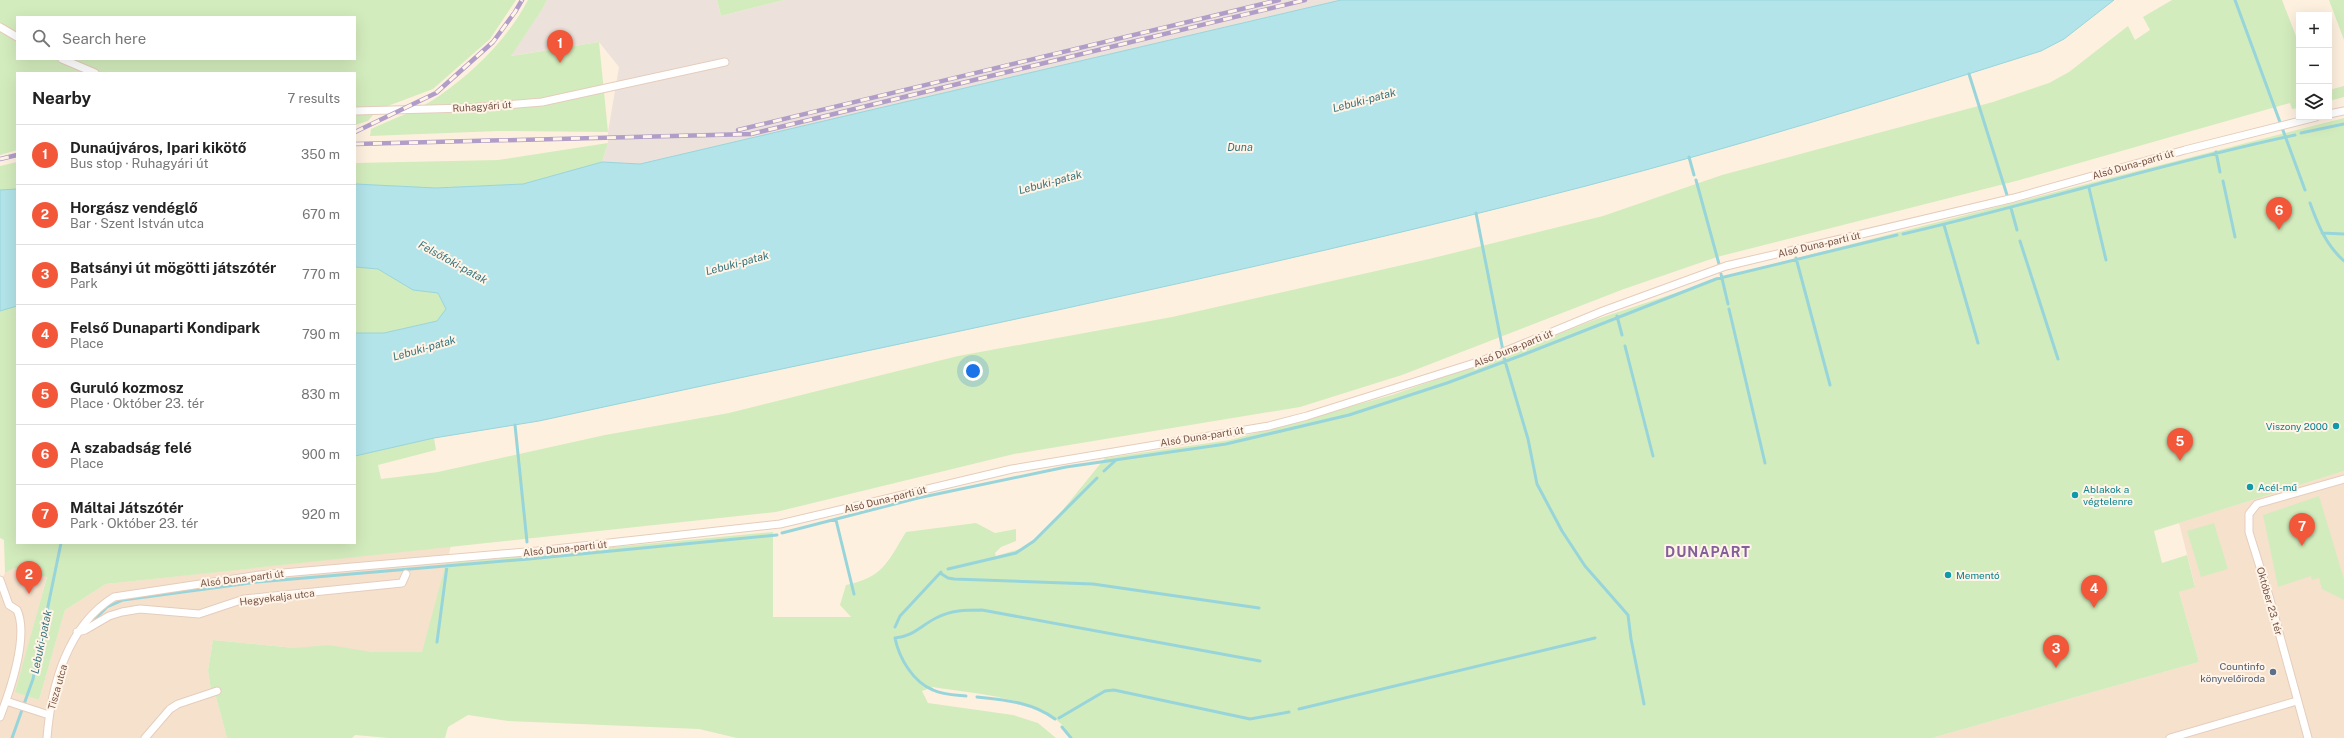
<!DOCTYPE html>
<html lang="en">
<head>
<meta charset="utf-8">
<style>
	:root { --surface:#fff; --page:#f2f2f2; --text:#222; --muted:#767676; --line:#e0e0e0; --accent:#f35739 }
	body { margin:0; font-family:"Public Sans",sans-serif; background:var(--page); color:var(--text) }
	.controls { position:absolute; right:12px; top:12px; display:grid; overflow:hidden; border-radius:0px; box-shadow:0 4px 16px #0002 }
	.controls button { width:36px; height:36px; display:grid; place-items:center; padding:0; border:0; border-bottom:1px solid var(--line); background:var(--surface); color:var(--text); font:20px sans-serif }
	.you { position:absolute; left:973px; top:371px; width:14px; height:14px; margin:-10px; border:3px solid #fff; border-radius:50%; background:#1a73e8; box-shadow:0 0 0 6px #1a73e833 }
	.badge { display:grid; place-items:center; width:26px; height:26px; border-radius:50%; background:var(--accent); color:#fff; font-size:13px; font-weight:700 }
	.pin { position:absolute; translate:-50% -33px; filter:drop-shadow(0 1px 2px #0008) }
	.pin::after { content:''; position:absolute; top:21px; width:14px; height:12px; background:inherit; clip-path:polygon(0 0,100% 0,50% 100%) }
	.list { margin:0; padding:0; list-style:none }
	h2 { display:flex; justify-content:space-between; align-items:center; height:52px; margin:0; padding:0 16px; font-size:17px }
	h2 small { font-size:13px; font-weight:400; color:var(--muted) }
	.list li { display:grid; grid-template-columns:26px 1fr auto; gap:12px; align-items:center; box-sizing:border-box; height:60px; padding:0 16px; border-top:1px solid var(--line) }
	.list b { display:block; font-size:15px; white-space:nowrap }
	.list p { margin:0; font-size:13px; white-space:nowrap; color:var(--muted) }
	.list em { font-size:13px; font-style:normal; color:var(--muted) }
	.icon { flex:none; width:22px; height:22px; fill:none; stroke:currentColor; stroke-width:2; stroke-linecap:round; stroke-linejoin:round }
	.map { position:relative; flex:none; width:2344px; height:738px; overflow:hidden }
	.search { position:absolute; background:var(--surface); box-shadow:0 4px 16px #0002; left:16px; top:16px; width:340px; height:44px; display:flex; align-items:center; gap:10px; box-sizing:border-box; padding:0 14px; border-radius:0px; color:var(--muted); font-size:15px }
	.panel { position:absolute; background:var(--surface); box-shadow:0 4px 16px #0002; left:16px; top:72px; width:340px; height:472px; border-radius:0px }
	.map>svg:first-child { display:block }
</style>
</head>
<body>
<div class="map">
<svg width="2344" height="738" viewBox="0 0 2344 738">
	<rect width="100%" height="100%" fill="#fef0df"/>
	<!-- residential -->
	<path fill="#f6e1cd" d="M2344 471V738H1932L2199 662 2179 592 2195 586 2179 523Z
		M451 546 423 652 394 653 295 648 213 640 208 670 211 690 216 697 227 738H0V582L5 573 15 568 47 576 16 692 39 700 65 610 106 584Z"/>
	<!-- industrial -->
	<path fill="#ece2db" d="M547 0H717L721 16 784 0H1341L640 164 602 162 608 143V132L619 67 599 42 510 56 543 8Z"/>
	<!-- green -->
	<path fill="#d3ecbd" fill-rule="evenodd" d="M0 0H516L490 39 433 89 377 110 368 121 355 125V73H17V150L0 155ZM17 17H355V59H17Z
		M528 0H547L543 8 511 56 599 42 608 132 499 131 370 136 371 129C392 119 421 109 439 96 475 71 508 38 528 0Z
		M717 0H784L721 16Z
		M2172 0H2282L2299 44V108L2292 109 2290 103 2016 181 1717 257 1624 289 1402 375 1300 407 1014 454 776 512 106 584 65 610 39 700 15 692 47 577 15 568 5 573 4 540 0 538V311L17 306V543H355V456L434 438 436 450 378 465 381 479 438 472 605 435 729 413 958 356 1172 317 1429 259 1603 216 1722 175 1993 102 2049 83 2069 72 2128 26 2135 40 2150 30 2143 17Z
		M2329 0H2344V40Z
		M2344 86V97L2329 101V90Z
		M2344 118V471L2154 531 2162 563 2187 555 2195 587 2179 592 2199 662 1932 738H1071C1053 697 973 694 933 687L922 691 928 703 1013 715 1038 723 1056 738H737L699 729 508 721 468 715 448 727 445 738H389L355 735 352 738H227L216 697 211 690 208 670 213 640 295 648 329 645 372 652H422L446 563 773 532V617H851L840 605 846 585C883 577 887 563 906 532L976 523 995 533 1016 529V541L1001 547 995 553 996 556 1023 548 1044 533 1105 458 1230 440 1392 395 1492 360 1597 319 1727 276Z
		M608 143 602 162 523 184 436 188 355 184V163L498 160Z
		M17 162V189L0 190V166Z
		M355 267 378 269 413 290 438 293 446 309 437 321 384 333H355Z
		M2319 496 2344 579V600L2322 589 2319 578 2312 580 2311 576 2278 587 2263 515Z
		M2214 523 2228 569 2201 577 2187 531Z"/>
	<!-- water -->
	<path fill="#b2e4e9" stroke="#98d5db" d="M1341 0H2114L2064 39 2041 51C1890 99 1739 146 1586 186 1240 276 888 345 539 421L434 438 355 456V333H384L437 321 446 309 438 293 413 290 378 269 355 267V184L436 188 523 184 602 162 640 164Z
		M17 189V306L0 311V190Z"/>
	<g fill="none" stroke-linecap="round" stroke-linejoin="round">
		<!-- stream -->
		<path stroke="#98d5db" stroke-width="3" d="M2235 0 2305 190
			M1969 74 2007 195
			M2301 133 2344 124
			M2216 152 2220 172
			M1689 157 1694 175
			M1696 180 1719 264
			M2223 181 2235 237
			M2089 188 2106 260
			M2310 203C2318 225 2326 245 2344 261
			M2011 208 2017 230
			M1476 213 1505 361 1528 439 1537 484 1562 531 1585 566 1628 615 1631 639 1644 704
			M1944 225 1978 343
			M2322 233 2344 234
			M1903 234C2034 204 2163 163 2295 135
			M2020 241 2058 359
			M1796 258 1830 385
			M1721 274 1728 304
			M1729 309 1765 463
			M1617 316 1622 335
			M1625 346 1653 456
			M515 425 527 542
			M1104 471 1116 460
			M836 520 854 594
			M782 533 918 498 1066 467 1226 444 1349 415 1447 383 1525 354 1716 279 1897 235
			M948 569 1016 553 1034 541 1097 478
			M940 573 948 578 954 579 1093 584 1259 608
			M94 620 107 607 123 600 257 582 529 559 777 535
			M895 627 900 616 941 572
			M437 642 447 566
			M966 696C955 695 943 695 933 690 913 682 899 658 895 638 912 637 922 625 936 618 951 610 966 610 982 610L1260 661
			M977 697C1005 700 1032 702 1055 719
			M1299 709 1595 638
			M1059 718 1105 691 1114 690 1250 719 1289 712
			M1062 727 1071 738
			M12 738 33 679 61 543"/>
		<defs>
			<path id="street" d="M0 27 17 37
				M62 59 95 73
				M355 111 467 108 542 102 725 62
				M2329 114 2344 111
				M0 580 9 605 17 610C29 636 10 691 0 717
				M77 632 85 630 109 616 122 612 140 609 199 614 244 599 402 583 406 574
				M6 701 49 715
				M47 738C51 686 67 626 114 597L260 575 537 551 780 524 1012 469 1269 426 1307 416 1484 360 1603 311 1726 266 2014 198 2185 150 2316 117
				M145 738 170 709 178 704 217 691
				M2170 738 2297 701
				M2308 738 2269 596 2249 532V514L2257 504 2344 479"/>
		</defs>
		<!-- street casing -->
		<use href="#street" stroke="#e5cdbd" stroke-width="9"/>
		<!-- street -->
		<use href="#street" stroke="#fff" stroke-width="7"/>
		<defs>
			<path id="rail" d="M738 130 1279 0
				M355 132 436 93 493 42 515 12 522 0
				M355 144 751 134 1305 0
				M0 159 17 155"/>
		</defs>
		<!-- rail casing -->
		<use href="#rail" stroke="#b19ec8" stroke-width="4.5"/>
		<!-- rail -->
		<use href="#rail" stroke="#fff4e7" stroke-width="3" stroke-dasharray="9" stroke-linecap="butt"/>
	</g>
	<!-- markers -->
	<g fill="#0f9aa8" stroke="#fff4e7" stroke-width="1.5">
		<circle cx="2336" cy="426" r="4"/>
		<circle cx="2250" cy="487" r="4"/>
		<circle cx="2075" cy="495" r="4"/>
		<circle cx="1948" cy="575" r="4"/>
	</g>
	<circle fill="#5c6f8a" stroke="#fff4e7" stroke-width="1.5" cx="2273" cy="672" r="4"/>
	<g text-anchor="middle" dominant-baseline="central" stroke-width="4" stroke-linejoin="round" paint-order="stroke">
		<!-- street labels -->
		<g font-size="10" fill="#765345" stroke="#fff4e7">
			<text transform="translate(482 106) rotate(-4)">Ruhagyári út</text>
			<text transform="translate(2133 164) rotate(-16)">Alsó Duna-parti út</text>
			<text transform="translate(1819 244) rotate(-13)">Alsó Duna-parti út</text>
			<text transform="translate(1513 348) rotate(-22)">Alsó Duna-parti út</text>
			<text transform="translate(1202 436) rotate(-9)">Alsó Duna-parti út</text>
			<text transform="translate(885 499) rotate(-14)">Alsó Duna-parti út</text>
			<text transform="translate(565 548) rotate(-6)">Alsó Duna-parti út</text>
			<text transform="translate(242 578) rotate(-7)">Alsó Duna-parti út</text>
			<text transform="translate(277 597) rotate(-7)">Hegyekalja utca</text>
			<text transform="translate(2270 601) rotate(74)">Október 23. tér</text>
			<text transform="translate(57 687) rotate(-74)">Tisza utca</text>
		</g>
		<!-- culture labels -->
		<g font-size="10" fill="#0d838f" stroke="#fff4e7" text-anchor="start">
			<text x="2328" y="426" text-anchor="end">Viszony 2000</text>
			<text x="2258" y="487">Acél-mű</text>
			<text x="2083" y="489">Ablakok a<tspan x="2083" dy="12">végtelenre</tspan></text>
			<text x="1956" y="575">Mementó</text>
		</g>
		<!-- service labels -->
		<g font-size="10" fill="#4e5e75" stroke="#fff4e7" text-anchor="end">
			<text x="2265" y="666">Countinfo<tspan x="2265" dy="12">könyvelőiroda</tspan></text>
		</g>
		<!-- water labels -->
		<g font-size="11" font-style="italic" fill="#37767e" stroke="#fff4e7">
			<text transform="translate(1364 100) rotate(-15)">Lebuki-patak</text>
			<text x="1240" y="147">Duna</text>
			<text transform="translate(1050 182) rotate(-15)">Lebuki-patak</text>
			<text transform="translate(453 262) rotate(29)">Felsőfoki-patak</text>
			<text transform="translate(737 263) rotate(-15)">Lebuki-patak</text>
			<text transform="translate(424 348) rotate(-16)">Lebuki-patak</text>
			<text transform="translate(41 642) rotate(-78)">Lebuki-patak</text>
		</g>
		<!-- district labels -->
		<g font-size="14" font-weight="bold" letter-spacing="1" fill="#83609b" stroke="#fff4e7">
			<text x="1708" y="552">DUNAPART</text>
		</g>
	</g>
</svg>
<div class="controls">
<button>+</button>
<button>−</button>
<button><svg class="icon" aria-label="layers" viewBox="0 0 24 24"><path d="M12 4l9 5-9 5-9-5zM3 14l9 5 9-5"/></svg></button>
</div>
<div class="you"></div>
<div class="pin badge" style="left:560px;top:63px">1</div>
<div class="pin badge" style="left:29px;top:594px">2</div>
<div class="pin badge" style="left:2056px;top:668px">3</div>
<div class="pin badge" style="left:2094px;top:608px">4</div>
<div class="pin badge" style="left:2180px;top:461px">5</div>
<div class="pin badge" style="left:2279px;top:230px">6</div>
<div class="pin badge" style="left:2302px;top:546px">7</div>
<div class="search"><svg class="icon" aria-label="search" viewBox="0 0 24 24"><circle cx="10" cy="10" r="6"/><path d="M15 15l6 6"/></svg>Search here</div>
<section class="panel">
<h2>Nearby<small>7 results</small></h2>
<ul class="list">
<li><span class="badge">1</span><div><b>Dunaújváros, Ipari kikötő</b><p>Bus stop · Ruhagyári út</p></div><em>350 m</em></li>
<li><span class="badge">2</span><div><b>Horgász vendéglő</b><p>Bar · Szent István utca</p></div><em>670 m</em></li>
<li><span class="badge">3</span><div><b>Batsányi út mögötti játszótér</b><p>Park</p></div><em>770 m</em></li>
<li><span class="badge">4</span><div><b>Felső Dunaparti Kondipark</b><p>Place</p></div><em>790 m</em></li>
<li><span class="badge">5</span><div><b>Guruló kozmosz</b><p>Place · Október 23. tér</p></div><em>830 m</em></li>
<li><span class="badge">6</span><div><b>A szabadság felé</b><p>Place</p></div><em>900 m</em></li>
<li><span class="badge">7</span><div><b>Máltai Játszótér</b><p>Park · Október 23. tér</p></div><em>920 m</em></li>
</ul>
</section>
</div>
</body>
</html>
